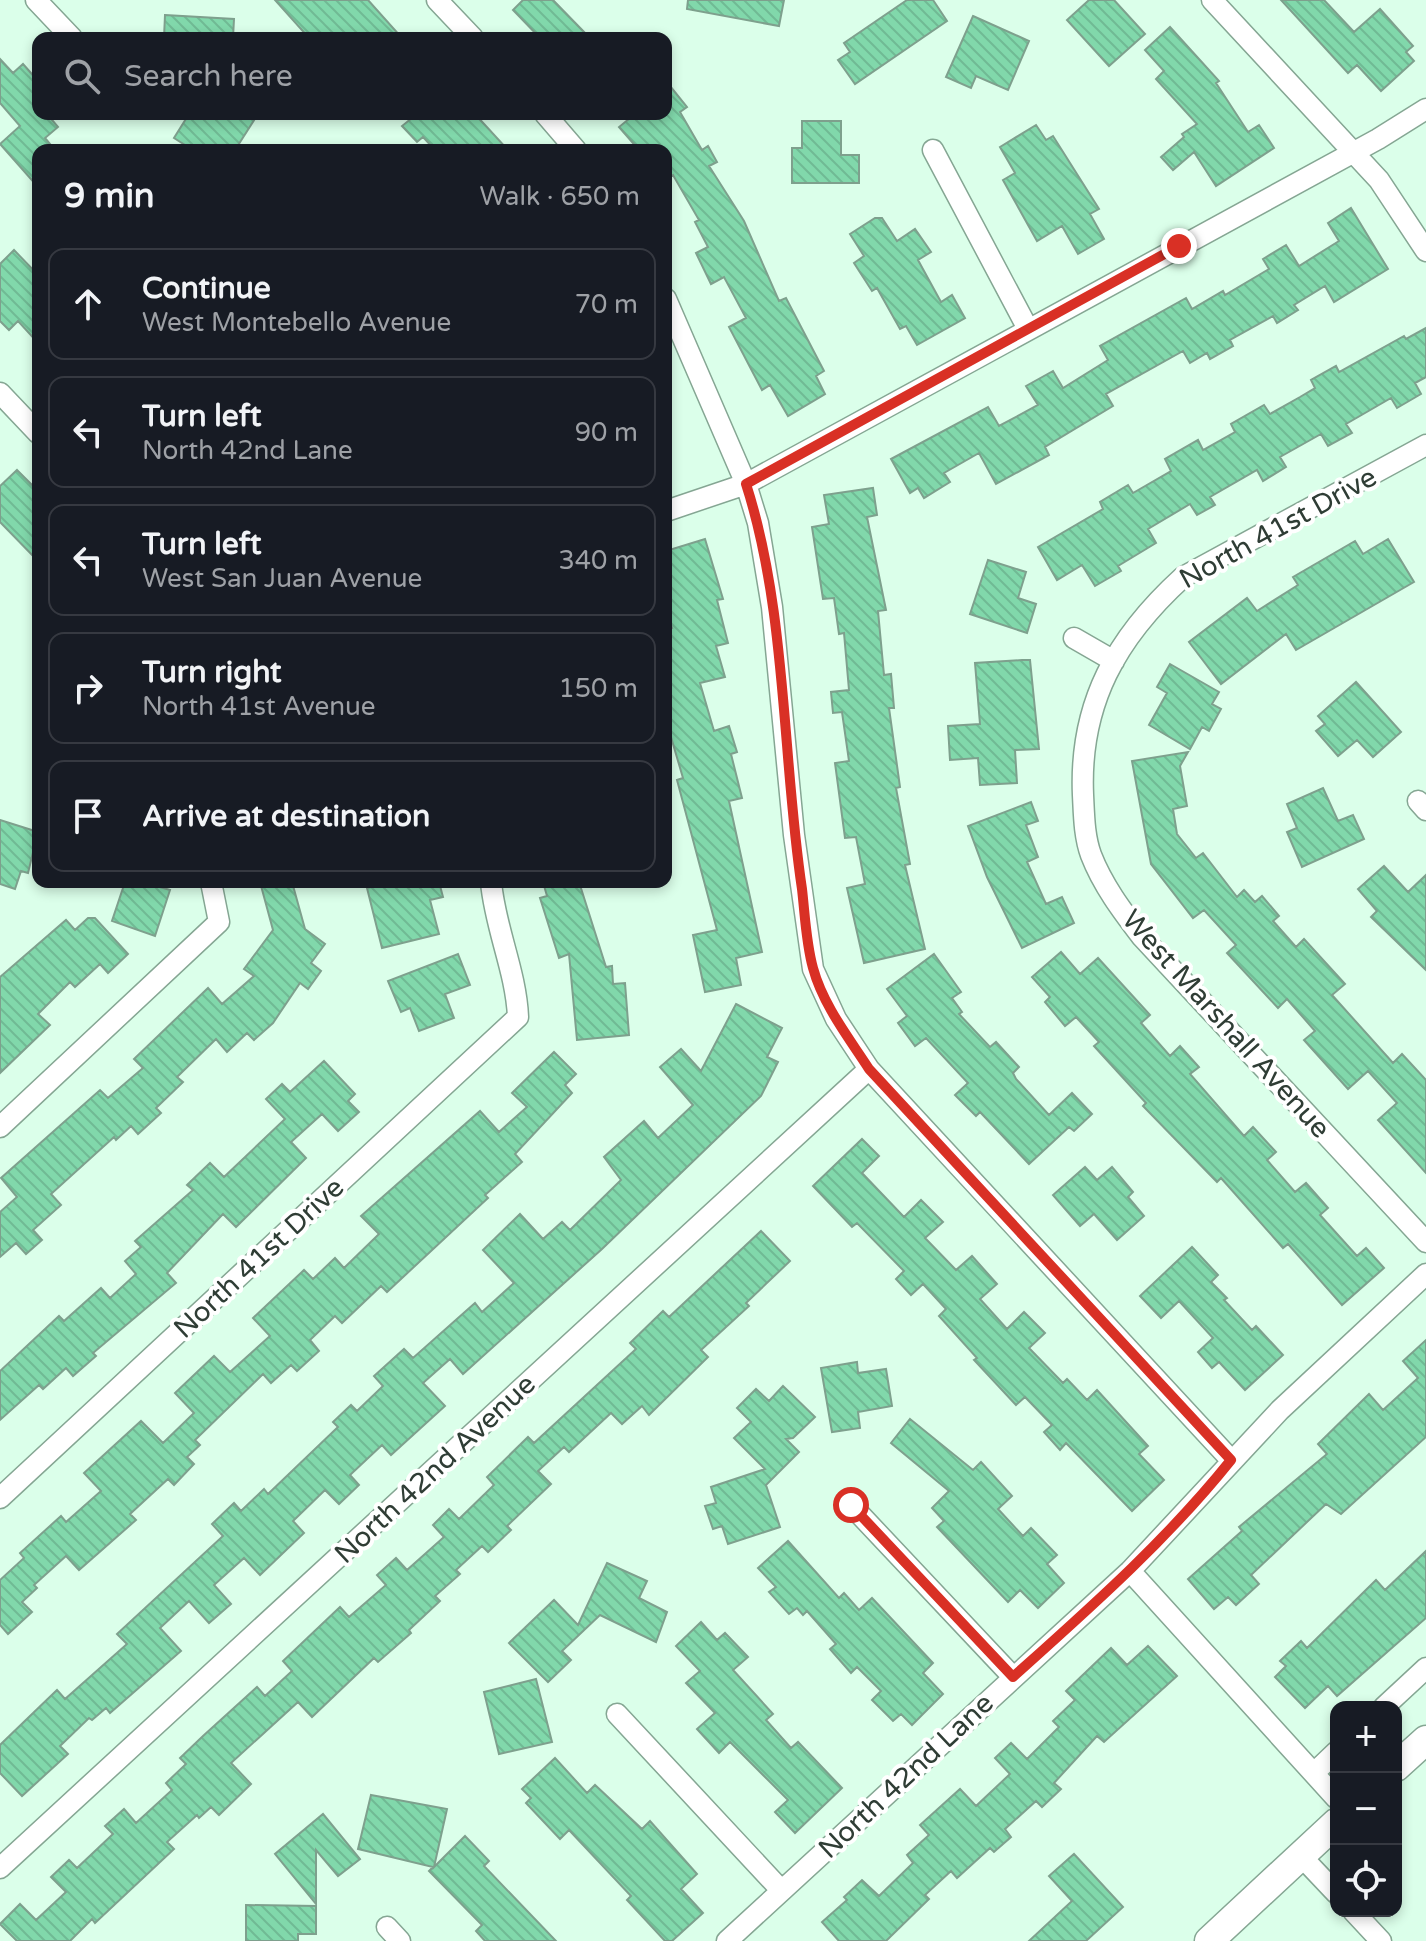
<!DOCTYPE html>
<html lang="en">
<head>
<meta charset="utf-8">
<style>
	:root { --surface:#171b24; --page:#242831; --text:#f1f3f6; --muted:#9ea1a6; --line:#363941 }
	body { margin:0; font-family:"Varela Round",sans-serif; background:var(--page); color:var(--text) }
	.controls { position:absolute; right:24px; bottom:24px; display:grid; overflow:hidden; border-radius:16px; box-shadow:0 4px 12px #0003 }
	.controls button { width:72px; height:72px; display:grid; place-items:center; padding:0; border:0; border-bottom:2px solid var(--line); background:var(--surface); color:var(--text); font:40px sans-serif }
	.stop { position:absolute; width:24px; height:24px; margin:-18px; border:6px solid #d93025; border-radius:50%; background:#fff }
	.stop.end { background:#d93025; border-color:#fff; box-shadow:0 2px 8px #0008 }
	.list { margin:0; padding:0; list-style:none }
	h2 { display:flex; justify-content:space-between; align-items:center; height:104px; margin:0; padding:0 32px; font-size:34px }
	h2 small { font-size:26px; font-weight:400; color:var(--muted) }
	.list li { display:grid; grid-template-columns:52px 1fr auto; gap:24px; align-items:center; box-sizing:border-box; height:112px; margin:0 16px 16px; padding:0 16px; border:2px solid var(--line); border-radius:16px }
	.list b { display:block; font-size:30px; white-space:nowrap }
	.list p { margin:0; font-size:26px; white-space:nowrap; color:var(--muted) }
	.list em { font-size:26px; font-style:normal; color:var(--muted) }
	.icon { flex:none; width:44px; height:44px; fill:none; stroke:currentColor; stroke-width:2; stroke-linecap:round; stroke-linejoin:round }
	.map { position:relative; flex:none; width:1426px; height:1941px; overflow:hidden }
	.search { position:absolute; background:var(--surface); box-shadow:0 4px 12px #0003; left:32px; top:32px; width:640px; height:88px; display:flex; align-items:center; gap:20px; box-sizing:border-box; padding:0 28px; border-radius:16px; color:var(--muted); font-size:30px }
	.panel { position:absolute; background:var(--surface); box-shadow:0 4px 12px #0003; left:32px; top:144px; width:640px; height:744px; border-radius:16px }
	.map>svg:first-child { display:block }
</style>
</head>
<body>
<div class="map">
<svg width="1426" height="1941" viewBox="0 0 1426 1941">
	<defs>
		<pattern id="building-back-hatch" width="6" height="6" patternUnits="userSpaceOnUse" patternTransform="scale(2)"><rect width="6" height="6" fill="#81d8ab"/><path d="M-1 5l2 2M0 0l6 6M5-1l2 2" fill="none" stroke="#70ba94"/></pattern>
	</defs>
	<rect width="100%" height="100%" fill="#dbffea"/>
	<!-- building -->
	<path fill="url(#building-back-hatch)" stroke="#7ea08d" stroke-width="2" d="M275 0H368L402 38H309Z
		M523 0H553L590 38H540L513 10Z
		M688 0H784L779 26 687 9Z
		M907 0H933L947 21 855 84 838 60 850 52 844 43Z
		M1089 0H1114L1145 34 1109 66 1067 20Z
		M1281 0H1324L1354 32 1380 9 1413 46 1406 52 1414 61 1381 91 1357 65 1348 73Z
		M165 15 234 19 233 38H164Z
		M973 16 1029 41 1008 90 976 76 971 88 946 77Z
		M1170 27 1219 81 1216 83 1248 132 1259 125 1274 148 1216 186 1194 152 1173 170 1161 157 1184 137 1182 134 1197 124 1156 79 1164 71 1145 50Z
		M0 59 13 73 23 64 38 81V114H47L58 127 45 138 55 150H38V187L0 144 20 126 0 103Z
		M666 81 687 107 680 112 702 150 708 146 717 162 709 166 744 221 779 301 786 298 824 371 816 376 825 394 788 416 770 385 762 390 729 327 746 318 724 277 711 284 696 253 708 247 695 222 699 220 673 175 666 179V150H639L619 127 635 114H666Z
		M189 114H258L235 150H193L174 138Z
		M417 114H475L508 150H435L423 137 417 142 402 126Z
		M802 121H841V155H859V183H792V148H802Z
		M1036 125 1046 140 1053 136 1099 209 1090 214 1104 239 1078 254 1062 226 1037 241 1003 180 1015 173 1000 147Z
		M1351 208 1388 269 1334 302 1325 286 1294 305 1298 310 1277 323 1273 316 1230 340 1233 346 1210 359 1207 353 1190 363 1183 351 1106 394 1113 406 1045 447 1049 455 996 484 979 453 944 473 950 482 924 498 918 488 910 493 891 459 988 407 999 426 1038 405 1026 386 1053 371 1063 388 1108 360 1100 346 1186 298 1192 309 1223 291 1225 295 1269 269 1263 259 1286 245 1299 266 1339 241 1328 223Z
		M875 218H882L897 241 915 229 931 252 918 260 941 302 952 295 965 318 917 345 906 326 900 329 877 288 872 291 854 263 864 256 850 234Z
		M14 250 38 275V343L18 321 9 330 0 321V264Z
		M1426 328V377L1415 383 1421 394 1397 408 1391 398 1346 424 1352 433 1328 446 1321 434 1280 457 1286 467 1263 481 1257 470 1210 497 1215 505 1197 515 1190 504 1148 529 1156 543 1118 566 1121 571 1095 586 1082 565 1057 580 1038 547 1103 509 1100 502 1128 485 1133 493 1171 471 1165 459 1198 440 1203 450 1235 432 1231 424 1264 405 1270 414 1300 397 1315 388 1311 380 1336 366 1339 372 1404 336 1406 339Z
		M17 470 38 491V561L0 522V486Z
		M873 488 877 515 867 517 886 610 878 611 884 675 891 674 894 708H889L900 787 896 788 910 864 905 865 925 949 864 963 847 888 865 884 856 837 845 838 835 763 849 761 842 712 833 713 831 692 849 690 844 633 839 634 834 598 823 599 812 527 829 524 824 495Z
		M705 539 723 599 717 600 728 643 716 646 725 677 700 683 714 731 729 726 737 752 731 754 742 798 729 801 762 952 736 958 741 985 705 992 693 935 717 930 677 780 683 778 666 720V629L672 628 666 610V551Z
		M1388 539 1414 582 1296 650 1286 634 1221 684 1189 642 1247 598 1257 611 1298 585 1293 577 1355 541 1363 554Z
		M988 560 1026 572 1018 598 1036 604 1027 633 970 614Z
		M1022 660H1030L1039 749 1015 750 1017 783 980 785 978 758 950 760 948 726 980 724 975 663Z
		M1170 664 1219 692 1212 704 1221 709 1209 731 1202 727 1190 749 1149 725 1167 693 1157 687Z
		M1356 682 1401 732 1373 757 1357 740 1338 756 1316 731 1325 724 1318 716Z
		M1188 752 1180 766 1187 806 1173 809 1177 834 1196 858 1203 853 1237 897 1244 890 1255 902 1262 896 1279 916 1273 921 1296 947 1304 939 1345 984 1332 995 1393 1063 1402 1054 1426 1080V1173L1378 1120 1397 1103 1368 1071 1348 1089 1304 1040 1315 1031 1287 999 1278 1008 1227 953 1236 945 1204 910 1193 918 1151 864 1132 761Z
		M1323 788 1338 821 1353 815 1364 839 1302 867 1287 832 1297 828 1287 804Z
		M1031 802 1038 821 1026 825 1038 857 1027 862 1046 904 1062 897 1074 923 1022 948 987 877 968 826Z
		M0 820 38 832 28 873 21 871 15 889 0 884Z
		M1384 866 1408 892 1426 875V970L1371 917 1377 911 1358 889Z
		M125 882H161L160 887 170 890 155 936 112 921Z
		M260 882H292L305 929 325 944 311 963 321 971 308 989 300 983 273 1023 254 1040 247 1033 227 1052 216 1039 177 1077 183 1082 156 1108 161 1113 138 1134 131 1126 116 1140 114 1137 51 1194 61 1205 33 1230 42 1240 26 1254 16 1243 0 1257V1212L17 1197 1 1178 100 1090 108 1098 143 1068 134 1059 208 988 222 1004 254 976 244 969 273 930Z
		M392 882H439L443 897 430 900 439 934 382 948 367 888Z
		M543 882H579L606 967 612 966 613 984 625 983 629 1035 577 1040 569 954 559 958 540 898 547 896Z
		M88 918H95L128 954 108 973 100 964 75 987 70 982 38 1014 50 1025 0 1073V977L66 920 75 930Z
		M1061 952 1080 974 1098 958 1150 1015 1141 1023 1170 1056 1180 1046 1199 1067 1190 1074 1244 1136 1253 1127 1276 1152 1267 1160 1295 1192 1306 1183 1328 1208 1320 1215 1357 1256 1366 1248 1384 1268 1342 1305 1288 1244 1283 1248 1221 1178 1217 1182 1143 1106 1146 1103 1094 1046 1099 1042 1076 1017 1065 1026 1045 1002 1050 997 1032 977Z
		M458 954 470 985 445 994 454 1018 419 1031 410 1008 401 1012 388 981Z
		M934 954 961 992 952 998 962 1012 959 1014 990 1047 996 1042 1019 1067 1013 1073 1016 1079 1049 1115 1072 1093 1092 1114 1074 1131 1069 1127 1029 1164 980 1112 976 1116 955 1095 968 1083 926 1038 915 1046 898 1023 907 1016 887 989Z
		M736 1004 782 1028 767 1057 778 1062 761 1096 602 1249 463 1374 450 1359 423 1383 445 1406 391 1455 382 1445 350 1475 359 1485 339 1504 325 1490 293 1521 304 1533 260 1575 244 1558 214 1585 231 1604 209 1623 189 1601 160 1628 181 1651 110 1713 106 1708 92 1720 89 1718 60 1746 68 1754 22 1796 0 1773V1745L57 1690 65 1699 127 1644 117 1634 223 1536 212 1524 234 1503 241 1511 264 1489 268 1494 338 1427 333 1422 351 1405 357 1411 383 1386 374 1376 404 1349 413 1358 475 1303 482 1312 514 1283 483 1250 520 1214 543 1239 562 1222 570 1230 621 1180 604 1157 644 1121 658 1138 693 1105 660 1067 681 1049 701 1071Z
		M554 1052 576 1074 565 1085 572 1093 515 1154 522 1162 485 1195 488 1198 387 1292 381 1286 342 1323 335 1316 310 1340 319 1351 297 1371 291 1365 271 1383 263 1374 195 1440 200 1445 187 1457 194 1464 174 1485 168 1479 130 1514 136 1520 79 1570 66 1556 34 1585 37 1588 22 1602 32 1612 8 1634 0 1625V1580L24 1558 20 1553 61 1516 66 1522 101 1491 84 1473 141 1421 163 1443 194 1413 175 1393 214 1356 230 1372 270 1336 253 1318 304 1270 313 1279 335 1258 344 1268 379 1234 361 1216 480 1111 499 1132 527 1107 512 1093Z
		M324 1061 355 1094 348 1101 359 1112 338 1131 322 1114 291 1142 306 1158 236 1227 223 1214 167 1273 176 1283 93 1353 96 1356 73 1376 66 1368 43 1389 39 1385 0 1420V1371L59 1316 64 1321 101 1288 110 1298 136 1274 125 1261 141 1247 135 1241 193 1190 187 1185 210 1163 224 1177 285 1119 266 1099 282 1084 290 1092Z
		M862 1139 879 1156 862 1173 904 1217 921 1200 943 1222 925 1238 956 1270 972 1256 997 1284 980 1299 1007 1329 1024 1312 1045 1333 1029 1348 1063 1383 1067 1379 1087 1400 1097 1390 1148 1446 1139 1454 1164 1480 1132 1511 1066 1443 1060 1450 1044 1432 1052 1425 1025 1397 1016 1405 974 1360 977 1358 939 1316 946 1309 923 1284 911 1295 896 1279 904 1271 857 1223 852 1227 813 1186Z
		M1085 1167 1097 1180 1112 1167 1133 1192 1128 1197 1144 1216 1117 1240 1094 1214 1080 1226 1053 1195Z
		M761 1231 790 1261 746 1303 749 1306 701 1350 708 1357 649 1415 642 1406 622 1424 611 1413 569 1452 564 1447 538 1471 551 1484 507 1526 511 1530 488 1552 482 1546 456 1570 460 1574 435 1596 440 1601 409 1630 411 1633 378 1662 374 1658 312 1717 298 1702 231 1763 251 1784 219 1815 211 1807 199 1818 197 1815 167 1842 174 1849 95 1923 92 1919 70 1941H17L0 1924 20 1904 36 1920 66 1892 51 1877 69 1860 77 1868 113 1834 105 1826 124 1809 136 1823 172 1790 166 1783 186 1764 180 1758 203 1736 257 1687 265 1696 292 1671 283 1661 340 1607 349 1617 386 1585 377 1575 396 1558 407 1570 444 1537 433 1525 449 1509 459 1519 494 1485 487 1477 528 1437 534 1443 636 1349 630 1343 663 1311 669 1317Z
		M1192 1247 1218 1275 1211 1282 1227 1298 1224 1300 1252 1330 1256 1326 1283 1355 1245 1390 1219 1362 1212 1368 1198 1352 1213 1338 1179 1301 1161 1318 1140 1296Z
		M1426 1340V1437L1341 1514 1326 1504 1251 1575 1259 1584 1236 1605 1228 1597 1214 1609 1188 1579 1242 1531 1239 1527 1327 1454 1318 1444 1369 1394 1383 1410 1418 1378 1403 1361Z
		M857 1362 858 1373 886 1369 892 1406 858 1412 860 1428 832 1432 821 1368Z
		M783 1386 815 1417 793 1438 786 1439 799 1452 766 1485 780 1527 728 1544 722 1526 713 1529 705 1506 716 1503 711 1487 765 1469 734 1438 751 1422 737 1408 756 1389 769 1401Z
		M910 1419 973 1470 981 1462 1012 1496 998 1509 1023 1536 1031 1528 1057 1555 1047 1564 1064 1583 1038 1608 1020 1590 1008 1602 937 1527 944 1521 932 1508 949 1491 891 1443Z
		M788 1541 839 1598 844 1593 859 1610 872 1598 933 1663 923 1673 943 1694 912 1725 901 1714 893 1721 872 1700 881 1691 857 1667 851 1673 830 1649 836 1644 807 1611 803 1615 797 1608 789 1614 769 1592 776 1587 758 1568Z
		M1426 1551V1618L1337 1696 1328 1686 1305 1708 1275 1677 1286 1666 1280 1661 1301 1641 1307 1648 1376 1580 1385 1590Z
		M607 1563 647 1581 639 1598 667 1612 656 1642 600 1615 562 1651 571 1660 548 1682 509 1643 554 1600 578 1625Z
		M701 1622 717 1640 725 1633 748 1657 733 1670 773 1714 766 1720 791 1748 798 1742 842 1788 795 1833 775 1812 788 1800 730 1742 719 1753 697 1729 715 1713 686 1683 700 1671 676 1646Z
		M1148 1646 1177 1676 1104 1742 1097 1736 1054 1783 1061 1789 1042 1807 1036 1801 1005 1829 1011 1837 994 1852 990 1848 957 1878 951 1871 925 1895 929 1899 886 1941H839L822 1922 847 1900 844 1897 862 1880 879 1896 913 1863 907 1855 929 1835 920 1825 960 1789 976 1806 1010 1774 995 1758 1011 1743 1027 1759 1059 1727 1053 1721 1075 1700 1066 1691 1111 1648 1127 1665Z
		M536 1679 552 1742 499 1754 484 1692Z
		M555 1758 587 1793 595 1785 642 1829 650 1821 697 1874 681 1889 703 1913 672 1941H665L627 1900 631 1896 569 1830 560 1839 526 1803 531 1798 522 1789Z
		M371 1795 447 1809 434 1867 465 1836 489 1861 484 1866 556 1941H485L476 1931 482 1925 429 1871 433 1867 358 1849Z
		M323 1814 360 1859 338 1876 316 1850V1904L275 1854Z
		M1074 1854 1123 1907 1086 1941H1029L1072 1901 1049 1876Z
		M246 1905 316 1906V1934H298V1941H246Z"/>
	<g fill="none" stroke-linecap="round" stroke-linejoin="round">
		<defs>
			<path id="minor" d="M36 0 72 38
				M437 0 473 38
				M1212 0 1379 180 1426 251
				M545 114 576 150
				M933 150 1028 329
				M666 299 746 484 758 523 772 607 794 835 813 969 836 1019 869 1069 1231 1460
				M0 393 38 433
				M1426 445 1183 577C1117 637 1079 703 1083 795 1084 814 1084 836 1091 855 1103 886 1123 912 1142 937L1426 1242
				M666 511 746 484 1378 139 1426 109
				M1074 638 1114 661
				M1418 801 1426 810
				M0 1127 219 922 211 882
				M0 1498 518 1017C516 971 495 928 491 882
				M851 1505 1013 1677
				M1130 1571 1336 1798
				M1384 1707 1426 1668
				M617 1714 781 1890
				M1314 1773 1336 1752
				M1301 1856 1336 1893
				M0 1868 869 1069
				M1353 1911 1381 1941
				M387 1927 400 1941
				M727 1941 1130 1571 1280 1410 1426 1274"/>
			<path id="secondary" d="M1396 1767 1426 1740
				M1209 1941 1336 1823"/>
		</defs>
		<!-- minor casing -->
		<use href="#minor" stroke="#85a693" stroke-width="23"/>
		<!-- secondary casing -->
		<use href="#secondary" stroke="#85a693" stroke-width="31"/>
		<!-- minor -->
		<use href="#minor" stroke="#fff" stroke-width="20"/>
		<!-- secondary -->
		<use href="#secondary" stroke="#fff" stroke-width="28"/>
	</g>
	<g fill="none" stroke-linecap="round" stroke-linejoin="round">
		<!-- route -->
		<path stroke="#d93025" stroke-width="10" d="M851 1505 1013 1677C1090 1608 1166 1541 1231 1460L869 1069C849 1038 823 1005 813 968 806 943 805 915 802 889 782 757 787 611 746 484L1179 246"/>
	</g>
	<g text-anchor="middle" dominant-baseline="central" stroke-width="8" stroke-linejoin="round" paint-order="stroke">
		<!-- street labels -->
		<g font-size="28" fill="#2f3d35" stroke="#fff">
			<text transform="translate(1278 528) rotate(-29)">North 41st Drive</text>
			<text transform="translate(1226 1024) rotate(48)">West Marshall Avenue</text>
			<text transform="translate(259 1258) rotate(-43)">North 41st Drive</text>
			<text transform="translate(435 1469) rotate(-43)">North 42nd Avenue</text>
			<text transform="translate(906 1776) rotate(-43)">North 42nd Lane</text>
		</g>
	</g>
</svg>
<div class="controls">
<button>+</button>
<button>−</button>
<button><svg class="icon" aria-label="locate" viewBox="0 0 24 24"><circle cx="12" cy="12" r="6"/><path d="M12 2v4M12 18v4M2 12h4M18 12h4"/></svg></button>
</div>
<div class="stop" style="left:851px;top:1505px"></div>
<div class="stop end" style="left:1179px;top:246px"></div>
<div class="search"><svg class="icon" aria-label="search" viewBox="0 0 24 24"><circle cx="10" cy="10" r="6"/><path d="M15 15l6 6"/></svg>Search here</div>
<section class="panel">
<h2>9 min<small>Walk · 650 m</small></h2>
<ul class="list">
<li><svg class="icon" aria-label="ahead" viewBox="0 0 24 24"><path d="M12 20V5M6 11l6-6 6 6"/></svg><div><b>Continue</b><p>West Montebello Avenue</p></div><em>70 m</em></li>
<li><svg class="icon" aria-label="left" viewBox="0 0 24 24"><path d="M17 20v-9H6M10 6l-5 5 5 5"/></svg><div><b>Turn left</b><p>North 42nd Lane</p></div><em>90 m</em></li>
<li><svg class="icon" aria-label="left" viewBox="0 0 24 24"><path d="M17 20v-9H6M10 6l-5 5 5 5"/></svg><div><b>Turn left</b><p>West San Juan Avenue</p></div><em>340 m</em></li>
<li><svg class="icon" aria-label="right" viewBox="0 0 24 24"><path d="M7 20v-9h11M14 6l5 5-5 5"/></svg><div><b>Turn right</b><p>North 41st Avenue</p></div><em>150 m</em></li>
<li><svg class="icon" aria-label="arrive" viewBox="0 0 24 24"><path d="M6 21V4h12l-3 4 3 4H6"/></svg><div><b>Arrive at destination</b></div></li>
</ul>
</section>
</div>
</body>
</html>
